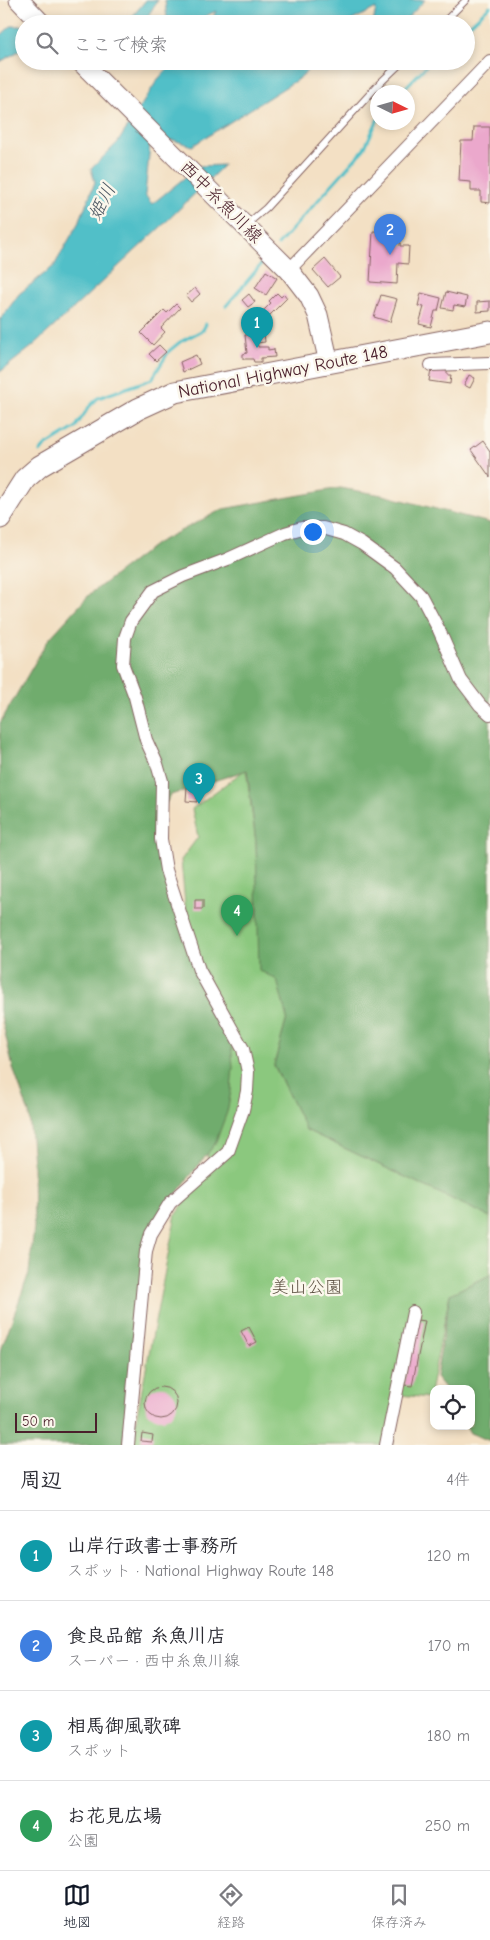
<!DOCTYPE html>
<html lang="ja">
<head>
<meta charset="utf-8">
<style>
	:root { --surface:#fff; --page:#f2f2f3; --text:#2b2b33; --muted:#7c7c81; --line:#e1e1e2; --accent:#111827 }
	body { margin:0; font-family:"Comic Neue","Klee One",sans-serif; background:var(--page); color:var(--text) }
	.controls { position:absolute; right:15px; bottom:15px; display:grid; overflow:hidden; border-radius:10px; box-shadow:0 2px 8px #0003 }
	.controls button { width:45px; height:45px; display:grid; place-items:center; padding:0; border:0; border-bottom:1px solid var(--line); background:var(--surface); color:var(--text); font:25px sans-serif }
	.compass { position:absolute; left:370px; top:85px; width:45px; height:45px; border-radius:50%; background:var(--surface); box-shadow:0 2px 8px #0003; rotate:95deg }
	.scale { position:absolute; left:15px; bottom:12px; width:82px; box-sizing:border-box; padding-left:5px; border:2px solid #4a1f2b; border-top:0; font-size:14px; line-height:18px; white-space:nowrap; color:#4a1f2b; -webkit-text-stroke:4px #fbf7ec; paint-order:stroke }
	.you { position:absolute; left:312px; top:531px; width:18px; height:18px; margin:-12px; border:4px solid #fff; border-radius:50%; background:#1a73e8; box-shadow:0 0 0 8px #1a73e833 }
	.badge { display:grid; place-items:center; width:32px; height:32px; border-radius:50%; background:var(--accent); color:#fff; font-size:16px; font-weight:700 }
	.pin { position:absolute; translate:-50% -41px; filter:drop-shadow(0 1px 2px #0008) }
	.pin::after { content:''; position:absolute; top:26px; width:18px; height:15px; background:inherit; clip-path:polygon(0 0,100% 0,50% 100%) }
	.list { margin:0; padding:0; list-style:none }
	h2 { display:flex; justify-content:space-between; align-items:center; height:65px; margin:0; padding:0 20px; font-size:21px }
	h2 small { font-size:16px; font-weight:400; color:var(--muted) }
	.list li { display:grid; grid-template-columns:32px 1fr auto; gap:15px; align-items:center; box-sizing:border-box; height:90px; padding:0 20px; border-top:1px solid var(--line) }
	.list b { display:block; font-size:19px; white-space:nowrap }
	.list p { margin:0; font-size:16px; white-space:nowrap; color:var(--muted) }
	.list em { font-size:16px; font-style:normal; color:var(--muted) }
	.icon { flex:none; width:28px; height:28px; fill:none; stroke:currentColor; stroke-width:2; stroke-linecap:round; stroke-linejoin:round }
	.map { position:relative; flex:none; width:490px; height:1445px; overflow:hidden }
	.search { position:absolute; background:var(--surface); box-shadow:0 2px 8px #0003; left:15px; right:15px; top:15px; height:55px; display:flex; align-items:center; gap:12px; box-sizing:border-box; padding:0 18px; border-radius:28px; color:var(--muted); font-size:19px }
	.sheet { height:425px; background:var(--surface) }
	nav { display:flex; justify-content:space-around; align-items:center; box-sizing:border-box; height:70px; border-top:1px solid var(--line); background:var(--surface); font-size:14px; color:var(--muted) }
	nav a { display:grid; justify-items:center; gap:2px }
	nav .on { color:var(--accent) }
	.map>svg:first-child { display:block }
</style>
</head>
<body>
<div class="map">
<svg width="490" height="1445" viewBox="0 0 490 1445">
	<rect width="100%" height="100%" fill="#fbf7ec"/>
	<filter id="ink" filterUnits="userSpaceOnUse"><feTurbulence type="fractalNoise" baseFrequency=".02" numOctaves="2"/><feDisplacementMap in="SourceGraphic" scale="10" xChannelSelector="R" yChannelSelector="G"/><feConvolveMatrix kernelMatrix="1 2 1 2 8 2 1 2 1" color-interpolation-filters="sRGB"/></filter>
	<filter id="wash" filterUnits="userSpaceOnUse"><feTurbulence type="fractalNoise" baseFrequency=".0096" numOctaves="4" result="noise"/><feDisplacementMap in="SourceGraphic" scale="20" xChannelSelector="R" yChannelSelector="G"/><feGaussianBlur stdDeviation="1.12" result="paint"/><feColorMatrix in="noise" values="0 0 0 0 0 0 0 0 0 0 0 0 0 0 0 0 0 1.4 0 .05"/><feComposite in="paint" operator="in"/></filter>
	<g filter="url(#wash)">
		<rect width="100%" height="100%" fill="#f3e0c4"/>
		<!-- green -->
		<path fill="#8bc87e" stroke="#6a7454" d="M246 769 256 842 258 903 287 1018 274 1065 306 1130 490 1217V1275L450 1294 429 1398 401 1395 393 1445H130L133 1436 176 1214 209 1169 181 860 198 837 192 809Z"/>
		<!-- forest -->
		<path fill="#70ac6d" stroke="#5d664c" d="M340 488 383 495 490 523V1217L306 1130 274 1065 287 1018 277 980 259 970 256 842 247 770 171 795 159 814 158 848 231 1040 233 1067 231 1091 227 1112 215 1144 149 1229 123 1445H0V1353L29 1273 34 1227 33 1164 29 1113 13 1068 0 1011V723L48 640 90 594 157 543 223 509Z
			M490 1275V1441L470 1433 466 1426H471V1389H446L436 1377 450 1294Z"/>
		<!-- water -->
		<path fill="#51bfc8" stroke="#4e6f7a" d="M146 0H158L144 22 142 24H126Z
			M165 0H425L402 24H373L376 8 345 24H210L216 11 189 24H170L167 19Z
			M11 26H24V48L0 62V36Z
			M175 61H314L303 76 192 146 173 140 150 145 145 195 152 204 199 166 224 165 165 223 33 346 0 372V320L19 294 54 266 80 220 95 182 91 169 118 142 158 79Z"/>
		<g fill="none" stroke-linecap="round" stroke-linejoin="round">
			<!-- stream -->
			<path stroke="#51bfc8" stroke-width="3" d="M466 28 490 6
				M401 92 431 61
				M278 245 364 149 378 119
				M226 306 265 260
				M40 452 45 446 75 428 89 407 98 398 152 379 169 351 180 342 203 330 206 324"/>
		</g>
		<g id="blocks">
			<!-- building -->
			<path fill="#eba8cc" d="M474 127H490V203L481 202V191H471V182L459 181 461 141H473Z
				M373 231 401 233 400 246H409L408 264 398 263 397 284 370 282Z
				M325 259 340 277 328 287 313 270Z
				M266 271 277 278 266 295 255 288Z
				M195 288 200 294 191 302 186 296Z
				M446 292 467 297 465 307 454 305 453 310 442 308Z
				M277 293 281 297 284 294 287 298 260 325 255 319 271 303 269 301Z
				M421 293 441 298 438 311H435L431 327 419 324 424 307 418 306Z
				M249 294 255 302 248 307 242 300Z
				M381 295 397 299 390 322 374 317Z
				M490 301V311L477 312V302Z
				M176 304 180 308 161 328 165 332 153 345 141 333 164 310 167 313Z
				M264 333 265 342 257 343 258 347H268V350L274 349 275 357 261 358V362H254L253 359H243V354L247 353 245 335Z
				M159 345 166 352 156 361 149 354Z
				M196 355 200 364 183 372 180 362Z
				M431 369 447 371V375H451L450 384 429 381Z
				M469 375 475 378 470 388 464 385Z
				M483 441 490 451V477L471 450Z
				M187 787H197V802L186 801Z
				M195 900H203V909H195Z
				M417 1320 425 1321 412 1386 404 1385Z
				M249 1327 257 1342 249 1346 241 1331Z
				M145 1403a16 16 0 1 1 32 0a16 16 0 1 1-32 0Z
				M142 1433 153 1435 152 1442 141 1441Z"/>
		</g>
	</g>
	<g filter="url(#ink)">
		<use href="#blocks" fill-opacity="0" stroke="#856361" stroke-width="1"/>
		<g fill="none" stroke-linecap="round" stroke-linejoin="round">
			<defs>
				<path id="service" d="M442 24 466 0
					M246 225 266 208 378 85 403 61"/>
				<path id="minor" d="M289 270 490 61
					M431 365 490 363
					M128 1445 146 1251 151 1234 170 1203 228 1152 243 1110 247 1091 248 1072 243 1049 199 970 166 870 161 839 162 781 157 764 146 740 135 697 123 665 125 638 131 621 153 591 183 576 228 559 285 533 302 528H323L344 534 362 544 395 568 421 596 439 630 461 680 480 705 490 714
					M386 1445 413 1312"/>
				<path id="secondary" d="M19 0 42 24
					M80 61 289 270 309 296 318 315 329 363"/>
				<path id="trunk" d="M0 518 25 479 40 466 138 409 175 392 490 332"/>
			</defs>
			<!-- service casing -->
			<use href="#service" stroke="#856361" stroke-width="8"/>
			<!-- minor casing -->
			<use href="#minor" stroke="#856361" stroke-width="14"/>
			<!-- secondary casing -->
			<use href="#secondary" stroke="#856361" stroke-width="21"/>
			<!-- trunk casing -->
			<use href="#trunk" stroke="#856361" stroke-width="23"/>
			<!-- service -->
			<use href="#service" stroke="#fff" stroke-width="6"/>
			<!-- minor -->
			<use href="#minor" stroke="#fff" stroke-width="12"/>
			<!-- secondary -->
			<use href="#secondary" stroke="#fff" stroke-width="19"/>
			<!-- trunk -->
			<use href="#trunk" stroke="#fff" stroke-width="21"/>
		</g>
	</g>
	<g text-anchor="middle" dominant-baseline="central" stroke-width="5" stroke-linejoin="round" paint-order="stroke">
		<!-- street labels -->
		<g font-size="18" fill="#4a1f2b" stroke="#fbf7ec">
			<text transform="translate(221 202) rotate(45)">西中糸魚川線</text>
			<text transform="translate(283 372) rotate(-11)">National Highway Route 148</text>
		</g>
		<!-- park labels -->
		<g font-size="18" fill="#5e5244" stroke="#fbf7ec">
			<text x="307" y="1287">美山公園</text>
		</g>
		<!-- water labels -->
		<g font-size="19" font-style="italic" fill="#4c5762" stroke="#fbf7ec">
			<text transform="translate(102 202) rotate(-63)">姫川</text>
		</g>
	</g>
</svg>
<div class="controls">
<button><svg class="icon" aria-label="locate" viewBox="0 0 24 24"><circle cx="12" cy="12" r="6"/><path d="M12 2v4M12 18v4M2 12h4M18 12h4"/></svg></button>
</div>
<svg class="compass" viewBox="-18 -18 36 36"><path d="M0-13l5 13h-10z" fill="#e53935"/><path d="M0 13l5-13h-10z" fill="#7c7c81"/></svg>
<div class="scale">50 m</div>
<div class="you"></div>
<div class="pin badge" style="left:257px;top:348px;background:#0f9aa8">1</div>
<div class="pin badge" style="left:390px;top:255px;background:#3f7fe0">2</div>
<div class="pin badge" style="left:199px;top:804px;background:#0f9aa8">3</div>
<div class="pin badge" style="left:237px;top:936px;background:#2e9e5b">4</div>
<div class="search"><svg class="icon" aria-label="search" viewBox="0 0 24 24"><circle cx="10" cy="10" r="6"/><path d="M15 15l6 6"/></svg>ここで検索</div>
</div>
<section class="sheet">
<h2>周辺<small>4件</small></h2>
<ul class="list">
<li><span class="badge" style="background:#0f9aa8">1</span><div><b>山岸行政書士事務所</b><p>スポット · National Highway Route 148</p></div><em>120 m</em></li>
<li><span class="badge" style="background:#3f7fe0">2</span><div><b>食良品館 糸魚川店</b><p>スーパー · 西中糸魚川線</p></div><em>170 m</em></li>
<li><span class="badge" style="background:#0f9aa8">3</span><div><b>相馬御風歌碑</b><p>スポット</p></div><em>180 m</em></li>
<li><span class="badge" style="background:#2e9e5b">4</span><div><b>お花見広場</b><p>公園</p></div><em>250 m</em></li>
</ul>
</section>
<nav>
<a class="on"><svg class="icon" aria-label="map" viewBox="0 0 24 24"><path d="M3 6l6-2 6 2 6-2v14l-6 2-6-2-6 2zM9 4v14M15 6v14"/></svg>地図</a>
<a><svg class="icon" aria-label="directions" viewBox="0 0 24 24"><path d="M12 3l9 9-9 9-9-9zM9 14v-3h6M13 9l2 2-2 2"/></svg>経路</a>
<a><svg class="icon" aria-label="saved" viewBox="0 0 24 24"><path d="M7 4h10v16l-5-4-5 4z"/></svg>保存済み</a>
</nav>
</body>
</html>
